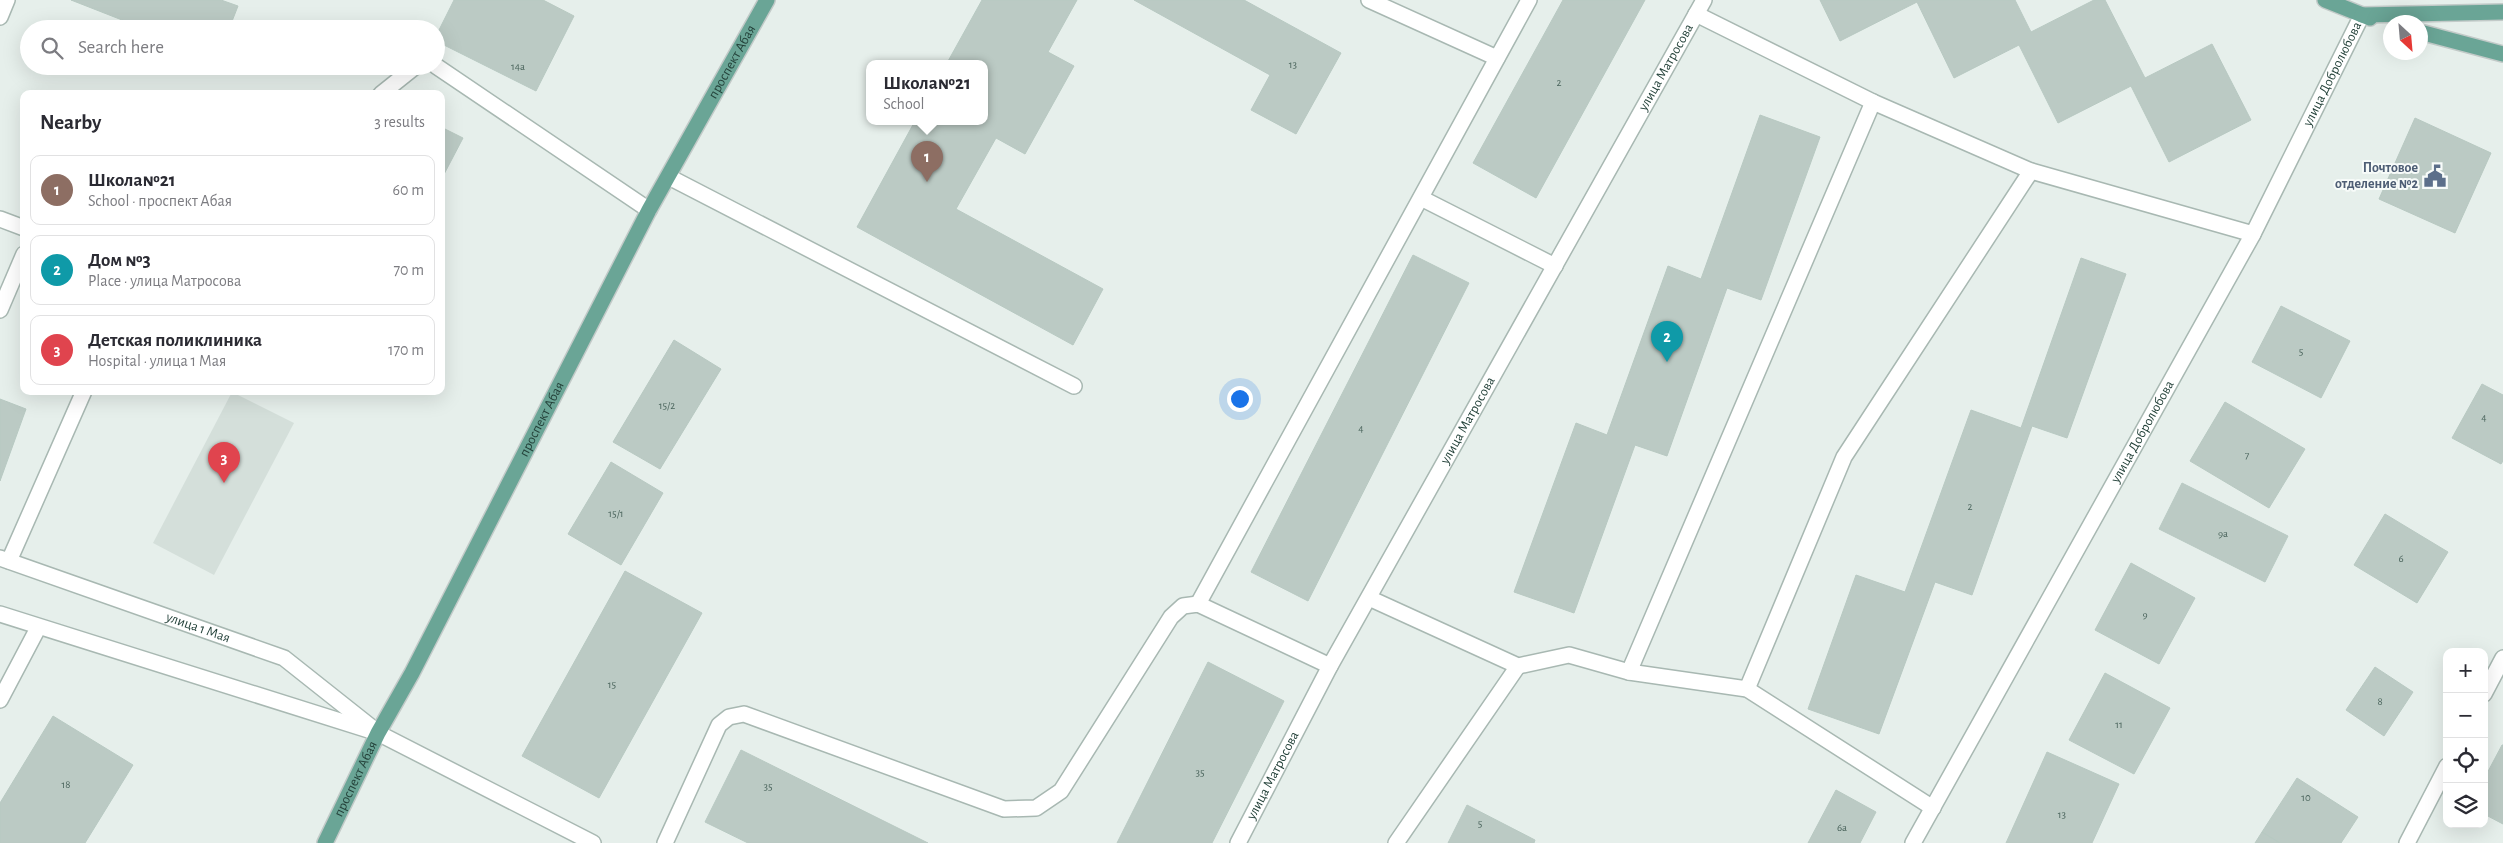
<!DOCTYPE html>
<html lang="en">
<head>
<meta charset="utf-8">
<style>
	:root { --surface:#fff; --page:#f7f7f7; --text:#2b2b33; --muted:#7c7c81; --line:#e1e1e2; --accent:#2563eb }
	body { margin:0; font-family:"Alegreya Sans",sans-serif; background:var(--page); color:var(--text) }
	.controls { position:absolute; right:15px; bottom:15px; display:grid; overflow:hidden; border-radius:10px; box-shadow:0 5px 20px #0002 }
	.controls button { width:45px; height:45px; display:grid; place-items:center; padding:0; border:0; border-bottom:1px solid var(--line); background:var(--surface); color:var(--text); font:25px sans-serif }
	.compass { position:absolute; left:2383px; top:15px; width:45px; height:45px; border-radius:50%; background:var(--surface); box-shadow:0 5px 20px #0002; rotate:154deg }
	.you { position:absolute; left:1239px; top:398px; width:18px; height:18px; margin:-12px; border:4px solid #fff; border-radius:50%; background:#1a73e8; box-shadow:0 0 0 8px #1a73e833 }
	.badge { display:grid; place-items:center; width:32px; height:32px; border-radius:50%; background:var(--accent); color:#fff; font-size:16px; font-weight:700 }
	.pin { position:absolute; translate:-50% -41px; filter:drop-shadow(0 1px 2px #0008) }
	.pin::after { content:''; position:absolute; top:26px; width:18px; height:15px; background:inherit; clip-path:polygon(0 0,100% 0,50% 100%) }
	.popup { position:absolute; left:866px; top:60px; width:122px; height:65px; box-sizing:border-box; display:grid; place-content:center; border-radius:10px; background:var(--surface); filter:drop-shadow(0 1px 4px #0005); font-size:16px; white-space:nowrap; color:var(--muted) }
	.popup b { font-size:19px; color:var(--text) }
	.popup::after { content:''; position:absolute; left:50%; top:100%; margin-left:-10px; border:10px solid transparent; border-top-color:var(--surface) }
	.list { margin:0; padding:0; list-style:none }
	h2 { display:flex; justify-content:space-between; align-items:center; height:65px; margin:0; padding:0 20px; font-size:21px }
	h2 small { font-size:16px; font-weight:400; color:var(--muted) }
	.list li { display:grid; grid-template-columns:32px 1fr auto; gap:15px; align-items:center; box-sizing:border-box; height:70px; margin:0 10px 10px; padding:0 10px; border:1px solid var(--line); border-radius:10px }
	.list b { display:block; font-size:19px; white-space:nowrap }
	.list p { margin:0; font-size:16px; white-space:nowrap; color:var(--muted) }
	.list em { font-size:16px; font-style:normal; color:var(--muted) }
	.icon { flex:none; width:28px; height:28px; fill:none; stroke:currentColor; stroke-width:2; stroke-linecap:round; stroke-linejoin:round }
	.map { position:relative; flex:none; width:2503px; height:843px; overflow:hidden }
	.search { position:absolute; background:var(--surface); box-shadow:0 5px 20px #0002; left:20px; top:20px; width:425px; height:55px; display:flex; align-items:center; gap:12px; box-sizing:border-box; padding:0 18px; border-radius:28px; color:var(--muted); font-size:19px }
	.panel { position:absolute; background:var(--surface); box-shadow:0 5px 20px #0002; left:20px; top:90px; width:425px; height:305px; border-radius:10px }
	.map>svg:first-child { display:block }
</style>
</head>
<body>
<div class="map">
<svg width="2503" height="843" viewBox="0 0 2503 843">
	<rect width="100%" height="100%" fill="#e6efeb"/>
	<!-- built -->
	<path fill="#d4dfda" d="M232 392 294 423 214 575 153 543Z"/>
	<!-- building -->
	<path fill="#bbcac4" stroke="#b8c9c2" d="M71 0H221L238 6 229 29H145Z
		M454 0H543L574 16 536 91 436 41V36Z
		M982 0H1077L1048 52 1074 66 1025 154 996 138 956 209 1103 289 1073 345 857 227 915 121H984V63H947Z
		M1134 0H1244L1341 53 1296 134 1251 110 1270 75Z
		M1563 0H1645L1536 198 1473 163Z
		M1820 0H2015L2031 32 2094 0H2105L2145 78 2212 44 2251 120 2169 162 2131 86 2058 123 2019 45 1954 78 1917 2 1840 41Z
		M1760 115 1820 137 1761 300 1727 288 1667 456 1635 445 1574 613 1514 592 1576 423 1607 435 1668 266 1701 279Z
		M2415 118 2491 153 2455 233 2379 199Z
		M441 127 463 138 441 180Z
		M1413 255 1469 283 1308 601 1251 572Z
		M2081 258 2126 274 2067 438 2032 426 1972 595 1935 582 1879 734 1808 709 1856 575 1905 592 1971 410 2021 428Z
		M2281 306 2350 341 2321 398 2252 362Z
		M674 340 721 369 660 469 613 442Z
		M2482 384 2503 395V461L2501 464 2452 438Z
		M0 399 26 409 0 481Z
		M2225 402 2305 449 2269 508 2190 461Z
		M611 462 663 493 621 565 568 534Z
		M2182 483 2288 536 2265 582 2159 529Z
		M2385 514 2448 552 2417 603 2354 565Z
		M2131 563 2195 598 2159 664 2095 630Z
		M625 571 702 613 599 798 522 756Z
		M1208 662 1284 701 1212 843H1117Z
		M2375 667 2413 692 2384 736 2346 710Z
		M2105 673 2170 708 2134 774 2069 740Z
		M53 716 133 765 85 843H0V803Z
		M2502 745H2503V824L2484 814V779Z
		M741 750 928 843H748L705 822Z
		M2047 752 2119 784 2092 843H2006Z
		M2297 778 2358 817 2341 843H2280L2262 832Z
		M1836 790 1876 812 1860 843H1808Z
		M1467 805 1535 840 1534 843H1448Z
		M2262 832 2280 843H2255Z"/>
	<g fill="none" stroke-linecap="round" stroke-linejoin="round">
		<defs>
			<g id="minor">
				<path d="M1369 0 1497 58"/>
				<path d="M1696 14 1873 102 2031 171 2253 234"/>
				<path d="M0 17 7 0"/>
				<path d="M436 66 649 210"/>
				<path d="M381 94 416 66"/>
				<path d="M669 177 1074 386"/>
				<path d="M1421 198 1555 266"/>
				<path d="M0 219 24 228"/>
				<path d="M0 310 24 254"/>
				<path id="s1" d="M0 558 284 658 371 727"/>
				<path d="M9 561 84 391"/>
				<path d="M1369 598 1518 666 1569 655 1629 672 1747 689 1933 808"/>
				<path d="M1198 604 1529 0"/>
				<path d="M0 614 378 733 593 843"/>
				<path d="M1629 672 1873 102"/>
				<path d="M1747 689 1844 457 2031 171"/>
				<path d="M2484 694 2503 658"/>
				<path d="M0 700 38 628"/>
				<path d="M665 843 719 725 729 717 744 714 1004 809 1036 808 1061 791 1171 617 1183 606 1198 604 1330 666"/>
				<path id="s2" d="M1238 843 1330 666 1704 0"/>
				<path d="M1396 843 1518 666"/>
				<path id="s3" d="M1913 843 2253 234 2362 15"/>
				<path d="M2407 843 2447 766"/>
			</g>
			<g id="major">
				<path d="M2325 0 2370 18"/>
				<path d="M2362 15 2503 12"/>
				<path d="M2420 32 2503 54"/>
				<path id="s4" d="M325 843 378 733 412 673 649 210 767 0"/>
			</g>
		</defs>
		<!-- minor casing -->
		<use href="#minor" stroke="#a8b8b2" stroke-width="18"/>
		<!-- major casing -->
		<use href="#major" stroke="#c2cac8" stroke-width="18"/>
		<!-- minor -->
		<use href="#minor" stroke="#fff" stroke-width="15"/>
		<!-- major -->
		<use href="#major" stroke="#6aa596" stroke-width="15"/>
	</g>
	<!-- icons -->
	<defs>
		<symbol id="civic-bare" viewBox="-9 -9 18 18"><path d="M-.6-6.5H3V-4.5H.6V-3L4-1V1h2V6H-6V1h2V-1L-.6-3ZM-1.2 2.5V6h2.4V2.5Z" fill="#5c6f8a" stroke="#f7fbf9" stroke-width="2.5" paint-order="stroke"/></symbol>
	</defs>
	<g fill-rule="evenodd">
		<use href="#civic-bare" x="2419" y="160" width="32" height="32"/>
	</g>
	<g text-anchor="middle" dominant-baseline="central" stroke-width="4" stroke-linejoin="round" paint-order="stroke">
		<!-- number labels -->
		<g font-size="11" fill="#4a645c">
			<text x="1293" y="64">13</text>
			<text x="518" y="66">14а</text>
			<text x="1559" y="82">2</text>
			<text x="2301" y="351">5</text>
			<text x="667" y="405">15/2</text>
			<text x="2484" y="417">4</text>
			<text x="1361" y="428">4</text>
			<text x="2247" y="455">7</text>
			<text x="1970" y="506">2</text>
			<text x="616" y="513">15/1</text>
			<text x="2223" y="533">9а</text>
			<text x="2401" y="558">6</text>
			<text x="2145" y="614">9</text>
			<text x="612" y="684">15</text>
			<text x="2380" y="701">8</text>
			<text x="2119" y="724">11</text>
			<text x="1200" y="772">35</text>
			<text x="66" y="784">18</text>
			<text x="768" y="786">35</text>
			<text x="2306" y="797">10</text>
			<text x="2062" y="814">13</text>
			<text x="1480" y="823">5</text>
			<text x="1842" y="827">6а</text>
		</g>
		<!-- street labels -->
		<g font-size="14" fill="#24423a" stroke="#f7fbf9">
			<text stroke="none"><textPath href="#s4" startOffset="881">проспект Абая</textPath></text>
			<text stroke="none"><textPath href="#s2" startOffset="886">улица Матросова</textPath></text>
			<text stroke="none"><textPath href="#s3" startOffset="876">улица Добролюбова</textPath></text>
			<text stroke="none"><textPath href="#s4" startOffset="476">проспект Абая</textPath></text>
			<text stroke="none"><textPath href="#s2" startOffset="481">улица Матросова</textPath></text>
			<text stroke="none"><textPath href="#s3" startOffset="471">улица Добролюбова</textPath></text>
			<text stroke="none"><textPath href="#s1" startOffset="210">улица 1 Мая</textPath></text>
			<text stroke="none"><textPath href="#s2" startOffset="76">улица Матросова</textPath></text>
			<text stroke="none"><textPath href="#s4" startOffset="71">проспект Абая</textPath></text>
		</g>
		<!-- service labels -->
		<g font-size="14" font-weight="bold" fill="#4e5e75" stroke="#f7fbf9" text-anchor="end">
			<text x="2418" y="168">Почтовое<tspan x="2418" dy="16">отделение №2</tspan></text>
		</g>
	</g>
</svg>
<div class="controls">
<button>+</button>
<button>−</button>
<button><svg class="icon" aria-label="locate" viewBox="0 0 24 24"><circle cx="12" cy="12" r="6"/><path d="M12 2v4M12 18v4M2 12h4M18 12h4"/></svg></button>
<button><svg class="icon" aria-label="layers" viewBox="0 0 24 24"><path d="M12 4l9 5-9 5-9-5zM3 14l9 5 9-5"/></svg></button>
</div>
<svg class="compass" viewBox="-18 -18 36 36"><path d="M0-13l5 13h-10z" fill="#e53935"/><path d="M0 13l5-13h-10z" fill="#7c7c81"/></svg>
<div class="you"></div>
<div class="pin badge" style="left:927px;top:182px;background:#8d6e63">1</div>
<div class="popup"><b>Школа№21</b>School</div>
<div class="pin badge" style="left:1667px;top:362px;background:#0f9aa8">2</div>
<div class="pin badge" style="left:224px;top:483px;background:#e0444e">3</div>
<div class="search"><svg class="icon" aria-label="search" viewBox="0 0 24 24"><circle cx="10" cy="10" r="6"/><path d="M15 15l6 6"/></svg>Search here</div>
<section class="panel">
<h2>Nearby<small>3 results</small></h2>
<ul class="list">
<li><span class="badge" style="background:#8d6e63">1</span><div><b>Школа№21</b><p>School · проспект Абая</p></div><em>60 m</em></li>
<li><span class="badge" style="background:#0f9aa8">2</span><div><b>Дом №3</b><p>Place · улица Матросова</p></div><em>70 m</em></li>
<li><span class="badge" style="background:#e0444e">3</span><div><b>Детская поликлиника</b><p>Hospital · улица 1 Мая</p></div><em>170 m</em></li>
</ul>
</section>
</div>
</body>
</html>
